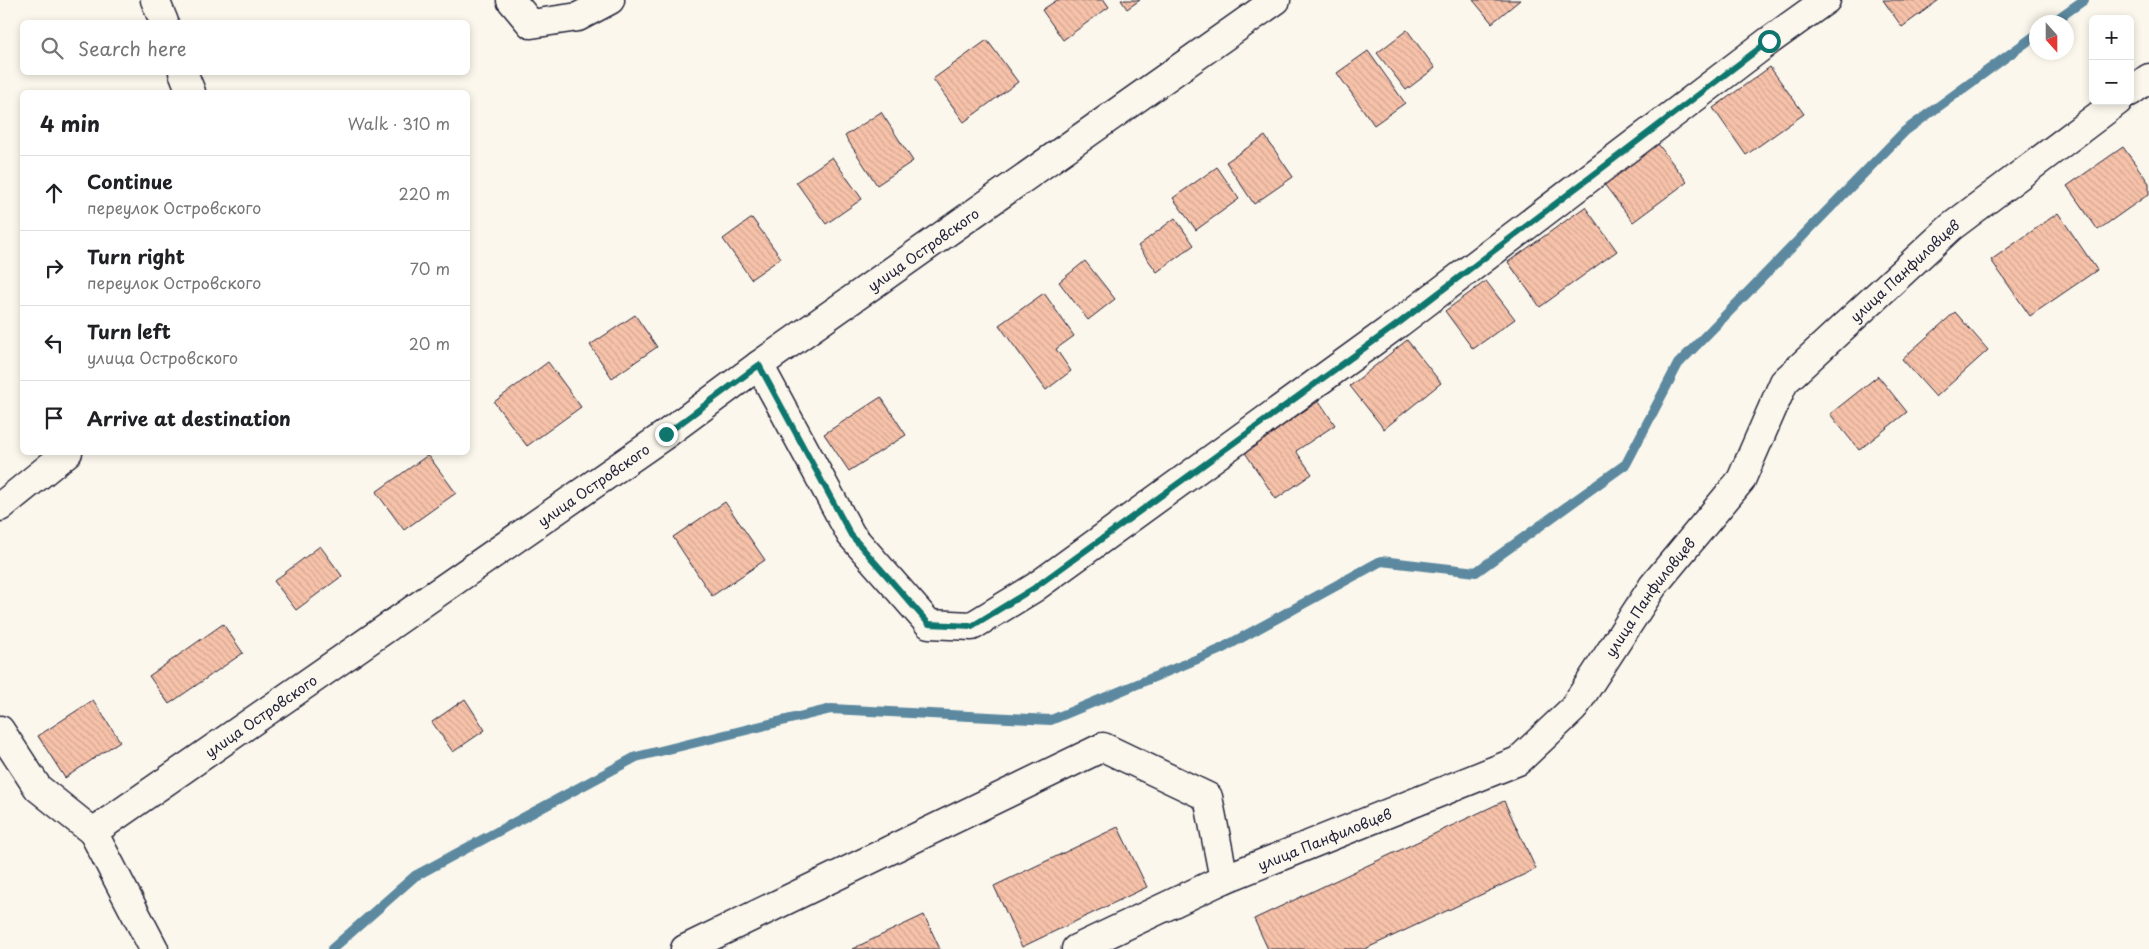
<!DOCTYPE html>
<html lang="en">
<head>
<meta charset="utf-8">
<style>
	:root { --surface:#fff; --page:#f2f2f2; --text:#202124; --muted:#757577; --line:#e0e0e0 }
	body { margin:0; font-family:"Playpen Sans",sans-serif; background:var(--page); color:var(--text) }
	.controls { position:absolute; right:15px; top:15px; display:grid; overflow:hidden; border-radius:8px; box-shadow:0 2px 8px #0003 }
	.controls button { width:45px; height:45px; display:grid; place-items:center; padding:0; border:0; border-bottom:1px solid var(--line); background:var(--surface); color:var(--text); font:25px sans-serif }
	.compass { position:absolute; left:2029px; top:15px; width:45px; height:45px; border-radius:50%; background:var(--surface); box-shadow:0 2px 8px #0003; rotate:159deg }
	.stop { position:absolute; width:15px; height:15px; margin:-11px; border:4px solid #0f766e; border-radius:50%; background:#fff }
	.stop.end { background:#0f766e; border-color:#fff; box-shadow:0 1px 5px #0008 }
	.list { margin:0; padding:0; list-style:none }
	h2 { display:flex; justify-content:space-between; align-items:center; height:65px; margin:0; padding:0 20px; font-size:21px }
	h2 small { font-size:16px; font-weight:400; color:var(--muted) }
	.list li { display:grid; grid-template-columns:32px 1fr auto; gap:15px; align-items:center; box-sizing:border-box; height:75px; padding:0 20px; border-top:1px solid var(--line) }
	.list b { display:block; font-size:19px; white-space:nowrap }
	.list p { margin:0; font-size:16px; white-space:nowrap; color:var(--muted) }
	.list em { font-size:16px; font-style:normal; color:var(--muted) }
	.icon { flex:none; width:28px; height:28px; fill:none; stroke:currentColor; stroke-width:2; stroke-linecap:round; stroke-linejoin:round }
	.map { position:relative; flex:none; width:2149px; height:949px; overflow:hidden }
	.search { position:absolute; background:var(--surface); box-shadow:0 2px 8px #0003; left:20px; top:20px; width:450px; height:55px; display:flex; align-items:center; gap:12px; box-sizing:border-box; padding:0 18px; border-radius:8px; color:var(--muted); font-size:19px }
	.panel { position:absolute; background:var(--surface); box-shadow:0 2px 8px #0003; left:20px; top:90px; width:450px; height:365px; border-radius:8px }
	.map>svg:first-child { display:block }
</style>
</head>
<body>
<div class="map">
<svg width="2149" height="949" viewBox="0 0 2149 949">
	<defs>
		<pattern id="building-back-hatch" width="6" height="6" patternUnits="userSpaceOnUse" patternTransform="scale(1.25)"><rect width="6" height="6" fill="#f7c2a9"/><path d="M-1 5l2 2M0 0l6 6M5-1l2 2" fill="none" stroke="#d3a692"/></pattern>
	</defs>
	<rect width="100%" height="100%" fill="#fbf7ec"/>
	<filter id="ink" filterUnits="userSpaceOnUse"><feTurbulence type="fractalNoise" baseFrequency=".02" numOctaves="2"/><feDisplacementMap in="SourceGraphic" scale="10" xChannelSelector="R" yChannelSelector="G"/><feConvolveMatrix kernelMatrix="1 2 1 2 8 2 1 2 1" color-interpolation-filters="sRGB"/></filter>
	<g filter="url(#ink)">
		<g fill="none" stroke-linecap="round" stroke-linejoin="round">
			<!-- stream -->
			<path stroke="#5c89a0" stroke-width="10" d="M2053 22 2084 0
				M332 949 415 876 636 757 831 709 1051 720 1219 650 1381 561 1476 572 1626 464 1678 364 1905 131 2036 35"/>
		</g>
		<!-- building -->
		<path fill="url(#building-back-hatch)" stroke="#22223b" d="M1057 0H1104L1109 7 1063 40 1042 10Z
			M1121 0H1140L1127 9Z
			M1473 0H1520L1492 23Z
			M1883 0H1939L1902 27Z
			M1407 30 1435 68 1406 90 1377 53Z
			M987 40 1018 82 964 122 933 79Z
			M1368 51 1405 103 1374 125 1337 73Z
			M1770 67 1804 114 1746 155 1713 108Z
			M881 112 913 161 877 185 845 136Z
			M1265 136 1293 177 1254 204 1226 162Z
			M1658 144 1687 182 1633 222 1604 184Z
			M2123 147 2149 183V194L2098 230 2067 186Z
			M832 157 862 199 826 224 796 182Z
			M1217 167 1239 199 1196 230 1173 198Z
			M1585 207 1617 251 1540 307 1508 262Z
			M2058 213 2097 270 2030 316 1991 260Z
			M752 218 781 258 751 279 723 239Z
			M1175 218 1194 245 1157 272 1138 246Z
			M1085 261 1115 299 1088 320 1059 282Z
			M1486 281 1515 319 1473 349 1445 311Z
			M1044 293 1074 336 1056 349 1071 371 1046 390 999 325Z
			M1955 312 1988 350 1936 397 1902 359Z
			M635 315 657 347 612 378 590 345Z
			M1407 340 1441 383 1384 429 1350 386Z
			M548 362 581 407 527 446 494 402Z
			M1878 376 1907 412 1859 450 1830 414Z
			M881 397 906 435 849 471 824 434Z
			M1319 401 1335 425 1296 451 1312 474 1276 499 1244 451Z
			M428 455 456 493 404 530 376 492Z
			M725 502 765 560 712 596 673 537Z
			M320 546 342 576 296 610 274 581Z
			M223 624 243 653 169 704 149 676Z
			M465 699 485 730 453 752 432 722Z
			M93 700 120 741 65 778 38 736Z
			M1504 801 1536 869 1365 949H1268L1254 919Z
			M1118 827 1147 887 1022 947 994 886Z
			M924 915 940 949H852Z"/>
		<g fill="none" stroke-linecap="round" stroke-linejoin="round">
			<defs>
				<g id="minor">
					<path d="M155 0 164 22"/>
					<path d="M511 0 531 24 578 17 610 0"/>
					<path d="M183 72 191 92"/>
					<path d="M2130 92 2149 78"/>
					<path d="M759 365 851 535 929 624 972 626 1034 588 1399 323 1769 41 1826 0"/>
					<path d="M0 507 68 452"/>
					<path id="s1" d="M0 730 38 788 93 832 666 434 759 365 1276 0"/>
					<path d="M93 832 154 949"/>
					<path d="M685 949 1103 747 1208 797 1224 879"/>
					<path id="s2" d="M1076 949 1224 879 1518 761 1573 709 1653 586 1741 480 1784 382 1951 227 2118 101"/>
				</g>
			</defs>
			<!-- minor casing -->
			<use href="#minor" stroke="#22223b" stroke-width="31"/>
			<!-- minor -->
			<use href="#minor" stroke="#fbf7ec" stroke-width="28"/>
		</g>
	</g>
	<g fill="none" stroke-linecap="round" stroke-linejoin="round" filter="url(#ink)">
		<!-- route -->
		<path stroke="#0f766e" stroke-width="6" d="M666 434 759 365 851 535 929 624 972 626 1034 588 1399 323 1769 41"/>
	</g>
	<g text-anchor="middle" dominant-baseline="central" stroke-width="5" stroke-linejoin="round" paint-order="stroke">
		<!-- street labels -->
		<g font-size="14" fill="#22223b" stroke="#fbf7ec">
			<text stroke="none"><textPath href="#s1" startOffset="1154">улица Островского</textPath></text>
			<text stroke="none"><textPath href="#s2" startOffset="1112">улица Панфиловцев</textPath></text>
			<text stroke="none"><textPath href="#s1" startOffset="749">улица Островского</textPath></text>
			<text stroke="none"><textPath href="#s2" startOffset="692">улица Панфиловцев</textPath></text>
			<text stroke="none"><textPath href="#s1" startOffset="344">улица Островского</textPath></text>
			<text stroke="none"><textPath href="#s2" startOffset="272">улица Панфиловцев</textPath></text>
		</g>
	</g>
</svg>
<div class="controls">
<button>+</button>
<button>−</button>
</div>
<svg class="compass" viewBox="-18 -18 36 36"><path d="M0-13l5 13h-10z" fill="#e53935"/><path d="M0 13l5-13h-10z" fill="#757577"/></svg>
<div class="stop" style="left:1769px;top:41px"></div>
<div class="stop end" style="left:666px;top:434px"></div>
<div class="search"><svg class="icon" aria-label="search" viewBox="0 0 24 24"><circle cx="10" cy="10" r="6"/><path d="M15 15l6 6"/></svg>Search here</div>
<section class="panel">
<h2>4 min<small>Walk · 310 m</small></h2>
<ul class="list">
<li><svg class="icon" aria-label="ahead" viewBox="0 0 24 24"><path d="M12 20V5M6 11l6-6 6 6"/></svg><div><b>Continue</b><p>переулок Островского</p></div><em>220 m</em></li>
<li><svg class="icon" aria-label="right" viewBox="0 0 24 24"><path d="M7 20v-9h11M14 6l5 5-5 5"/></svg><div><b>Turn right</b><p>переулок Островского</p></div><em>70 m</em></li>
<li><svg class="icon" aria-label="left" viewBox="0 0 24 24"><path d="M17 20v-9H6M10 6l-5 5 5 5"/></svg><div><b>Turn left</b><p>улица Островского</p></div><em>20 m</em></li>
<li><svg class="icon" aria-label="arrive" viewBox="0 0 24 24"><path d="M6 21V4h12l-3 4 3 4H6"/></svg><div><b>Arrive at destination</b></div></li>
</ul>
</section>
</div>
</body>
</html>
